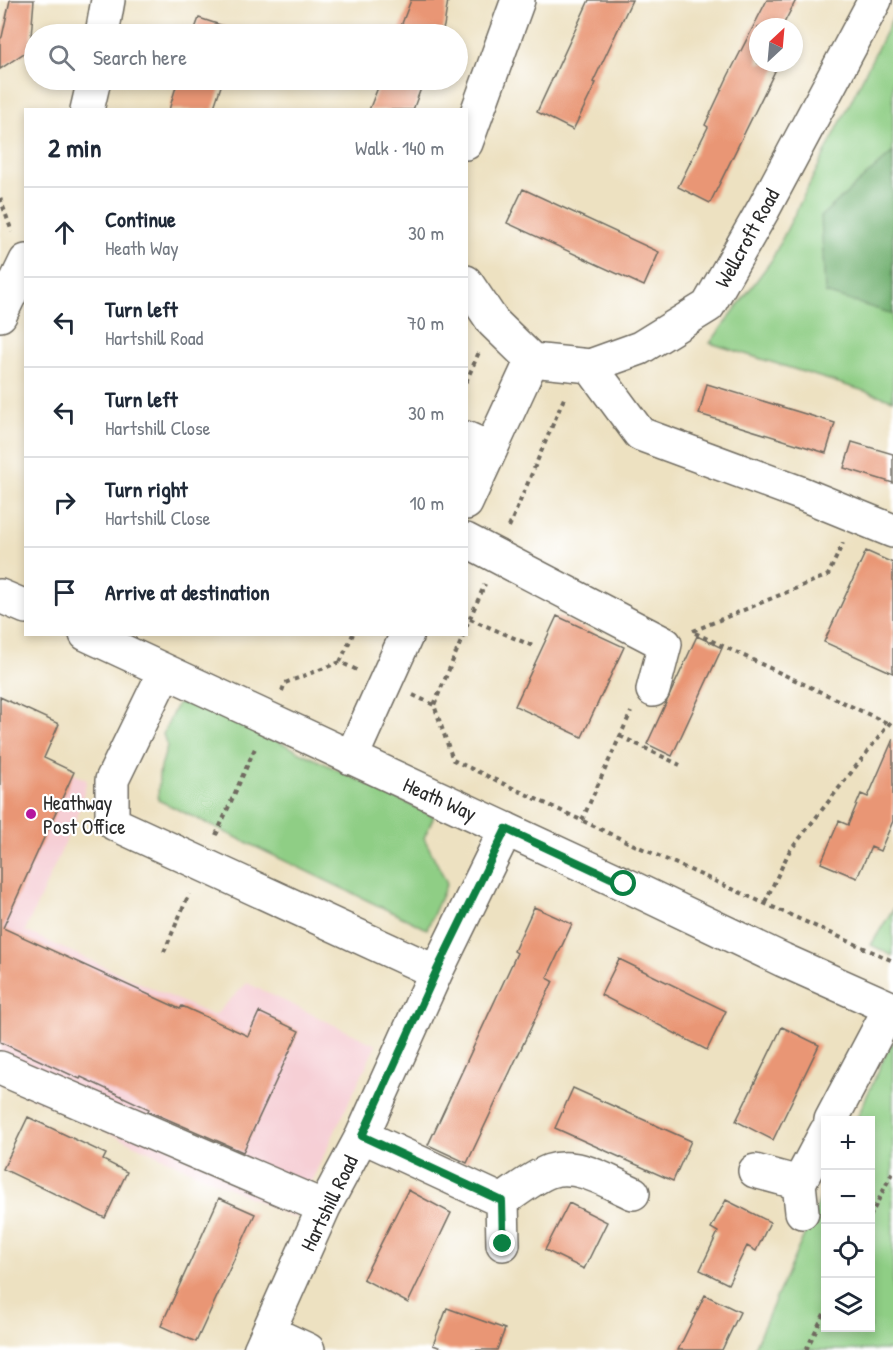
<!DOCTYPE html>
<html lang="en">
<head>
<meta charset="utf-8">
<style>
	:root { --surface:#fff; --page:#f6f6f7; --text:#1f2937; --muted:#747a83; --line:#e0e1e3 }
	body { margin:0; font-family:"Patrick Hand",sans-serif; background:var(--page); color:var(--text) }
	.controls { position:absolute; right:18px; bottom:18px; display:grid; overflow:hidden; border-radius:0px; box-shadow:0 3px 9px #0003 }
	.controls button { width:54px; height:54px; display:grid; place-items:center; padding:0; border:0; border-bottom:2px solid var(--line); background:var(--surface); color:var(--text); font:30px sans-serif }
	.compass { position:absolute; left:749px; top:18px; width:54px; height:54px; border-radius:50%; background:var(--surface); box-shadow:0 3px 9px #0003; rotate:26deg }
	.stop { position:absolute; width:18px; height:18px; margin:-14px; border:4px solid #0b8043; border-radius:50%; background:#fff }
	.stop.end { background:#0b8043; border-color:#fff; box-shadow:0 2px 6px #0008 }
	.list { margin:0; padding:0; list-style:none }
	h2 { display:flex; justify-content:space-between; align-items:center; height:78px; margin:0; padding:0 24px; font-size:26px }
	h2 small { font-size:20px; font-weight:400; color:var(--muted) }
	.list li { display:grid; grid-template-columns:39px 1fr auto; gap:18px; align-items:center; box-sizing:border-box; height:90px; padding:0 24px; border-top:2px solid var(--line) }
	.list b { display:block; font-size:22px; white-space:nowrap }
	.list p { margin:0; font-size:20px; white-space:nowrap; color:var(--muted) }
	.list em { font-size:20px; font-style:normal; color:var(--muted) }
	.icon { flex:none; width:33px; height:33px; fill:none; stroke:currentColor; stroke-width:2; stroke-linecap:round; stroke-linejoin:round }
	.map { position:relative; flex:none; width:893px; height:1350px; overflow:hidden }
	.search { position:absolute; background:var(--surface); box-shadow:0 3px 9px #0003; left:24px; top:24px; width:444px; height:66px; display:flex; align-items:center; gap:15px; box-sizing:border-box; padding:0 21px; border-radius:33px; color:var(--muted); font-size:22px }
	.panel { position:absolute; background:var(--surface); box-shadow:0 3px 9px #0003; left:24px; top:108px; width:444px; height:528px; border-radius:0px }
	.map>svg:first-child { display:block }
</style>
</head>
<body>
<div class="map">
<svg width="893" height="1350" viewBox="0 0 893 1350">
	<rect width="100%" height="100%" fill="#fff"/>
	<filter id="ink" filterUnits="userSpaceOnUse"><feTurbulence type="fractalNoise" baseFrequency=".0167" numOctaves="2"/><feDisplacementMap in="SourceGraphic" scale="12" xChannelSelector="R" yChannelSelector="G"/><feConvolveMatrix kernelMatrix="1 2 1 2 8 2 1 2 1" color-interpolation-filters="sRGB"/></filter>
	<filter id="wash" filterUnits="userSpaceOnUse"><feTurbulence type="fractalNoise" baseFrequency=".008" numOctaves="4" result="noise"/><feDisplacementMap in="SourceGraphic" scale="24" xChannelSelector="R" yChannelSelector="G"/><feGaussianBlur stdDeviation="1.35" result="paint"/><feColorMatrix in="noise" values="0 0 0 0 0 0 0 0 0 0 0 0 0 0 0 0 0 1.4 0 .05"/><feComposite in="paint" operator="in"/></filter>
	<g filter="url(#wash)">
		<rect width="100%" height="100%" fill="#ede1c1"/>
		<!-- built -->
		<path fill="#f6cfd5" d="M0 740 87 780 78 814 25 931 214 1016 247 983 376 1045 294 1218 0 1083Z"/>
		<!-- green -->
		<path fill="#8fce85" stroke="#5d7c58" stroke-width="1.5" d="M893 17V400L710 343 771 261Z
			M198 703 434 816 424 838 447 883 427 929 158 800 159 774 167 746 163 734 177 704Z
			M893 909V956L871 945Z
			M893 1042V1350H753L825 1188 826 1328H870V1120H856L889 1047Z"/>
		<!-- forest -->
		<path fill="#73b172" stroke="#4f6e4e" stroke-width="1.5" d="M893 152V314L825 293 821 216Z"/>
		<g id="blocks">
			<!-- building -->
			<path fill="#e99675" d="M10 0H34L30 49 0 69V39L2 37Z
				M411 0H448L444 26 441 34H398Z
				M589 0H632L593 82 596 83 573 130 537 112Z
				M767 0H796L782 27H758V63H779L710 203 678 187 708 127 705 125 728 76Z
				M199 18 239 31 238 34H193Z
				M178 80H223L213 110H169Z
				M381 80H424L413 110H369Z
				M523 189 659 252 644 286 507 223Z
				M707 384 835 423 826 453 699 414Z
				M852 442 893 454V483L844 468Z
				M866 551 893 563V673L824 642Z
				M557 616 624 647 582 737 515 706Z
				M697 636 722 648 672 756 647 744Z
				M0 697 59 724 44 758 74 772 3 928 180 1009 182 1006 248 1036 259 1012 299 1031 243 1152 160 1116 148 1111 149 1109 81 1077 80 1079 0 1042Z
				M893 739V821L880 851 871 847 857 878 821 863 839 821 848 825 861 794 868 797Z
				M534 907 572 924 547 978 553 981 467 1163 428 1145 517 953 514 951Z
				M619 959 726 1011 707 1050 601 995Z
				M782 1027 819 1045 773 1140 736 1121Z
				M573 1088 691 1141 673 1181 555 1128Z
				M28 1117 106 1154 103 1160 127 1172 105 1218 3 1169Z
				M408 1190 451 1213 408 1303 363 1279Z
				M219 1198 255 1214 196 1342 161 1326Z
				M726 1200 770 1222 756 1251 747 1246 728 1284 700 1270 718 1232 711 1228Z
				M569 1203 607 1222 584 1269 545 1250Z
				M705 1295 740 1312 722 1350H678Z
				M447 1308 505 1329 497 1350H447L433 1345Z"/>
		</g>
	</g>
	<g filter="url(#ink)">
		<use href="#blocks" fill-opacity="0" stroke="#6f6b60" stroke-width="1.5"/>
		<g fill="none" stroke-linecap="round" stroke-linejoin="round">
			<defs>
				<path id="minor" d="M102 34 108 0
					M87 110 94 80
					M466 143 518 0
					M466 282 493 322 532 360 466 503
					M0 315 26 261
					M532 360 590 366 640 348 708 306 764 208 875 0
					M590 366 640 434 800 493 893 531
					M466 438 491 449
					M466 540 665 644 653 690
					M0 596 26 607
					M86 634 624 884 783 960 893 1009
					M165 671 112 780V815L115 824 436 972
					M351 758 407 634
					M0 1068 324 1207
					M831 1120 890 1008
					M362 1136 502 1201
					M755 1171 799 1183 826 1132
					M799 1183 802 1212
					M503 1244 502 1201C515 1192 535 1176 550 1171 578 1162 608 1182 633 1193
					M269 1332 308 1350
					M260 1350 324 1207 362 1136 436 972 506 829"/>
			</defs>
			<!-- minor casing -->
			<use href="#minor" stroke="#6f6b60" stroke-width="36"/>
			<!-- path -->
			<path stroke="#6f6b60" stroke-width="4" stroke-dasharray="4.5 4.5" stroke-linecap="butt" d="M0 198 12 232
				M466 382 479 352
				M509 527 565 396
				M470 619 535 647
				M466 627 485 584
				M693 631 828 575 843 543
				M695 633 889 724
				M464 634 434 705 453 760 632 844 893 961
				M340 662 353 634
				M282 691 285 683 340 662 357 670
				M413 695 434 705
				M620 736 680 765
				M582 820 631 712
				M216 835 256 746
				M765 902 789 852 893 719
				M164 952 189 894
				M870 1217 893 1171
				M806 1350 826 1310"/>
			<!-- minor -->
			<use href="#minor" stroke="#fff" stroke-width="33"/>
		</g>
	</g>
	<g fill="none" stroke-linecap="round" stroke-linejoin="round" filter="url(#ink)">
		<!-- route -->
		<path stroke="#0b8043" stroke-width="8" d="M503 1244 502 1201 362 1136 436 972 506 829 624 884"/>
	</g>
	<!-- markers -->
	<circle fill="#b5179e" stroke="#fff" stroke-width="2" cx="31" cy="814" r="6"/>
	<g text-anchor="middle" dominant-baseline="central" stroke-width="4.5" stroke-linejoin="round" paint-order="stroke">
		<!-- street labels -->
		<g font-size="21" fill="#2b2b2b" stroke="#fff">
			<text transform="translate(747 238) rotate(-61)">Wellcroft Road</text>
			<text transform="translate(440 799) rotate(24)">Heath Way</text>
			<text transform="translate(329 1203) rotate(-64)">Hartshill Road</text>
		</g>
		<!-- poi labels -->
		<g font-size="21" fill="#2b2b2b" stroke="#fff" text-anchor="start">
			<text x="43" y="802">Heathway<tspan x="43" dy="24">Post Office</tspan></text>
		</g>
	</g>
</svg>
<div class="controls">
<button>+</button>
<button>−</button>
<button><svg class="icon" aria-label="locate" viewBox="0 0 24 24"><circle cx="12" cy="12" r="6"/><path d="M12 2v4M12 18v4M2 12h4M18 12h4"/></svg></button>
<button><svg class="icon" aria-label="layers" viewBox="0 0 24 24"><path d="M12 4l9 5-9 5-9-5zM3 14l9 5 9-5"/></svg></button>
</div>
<svg class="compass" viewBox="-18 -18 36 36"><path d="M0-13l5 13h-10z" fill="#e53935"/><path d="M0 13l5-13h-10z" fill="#747a83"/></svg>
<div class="stop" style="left:624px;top:884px"></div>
<div class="stop end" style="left:503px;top:1244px"></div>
<div class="search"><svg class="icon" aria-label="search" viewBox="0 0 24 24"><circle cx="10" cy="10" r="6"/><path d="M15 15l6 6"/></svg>Search here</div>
<section class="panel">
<h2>2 min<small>Walk · 140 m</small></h2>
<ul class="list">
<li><svg class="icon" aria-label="ahead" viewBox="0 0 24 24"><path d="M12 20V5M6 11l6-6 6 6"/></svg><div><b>Continue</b><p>Heath Way</p></div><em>30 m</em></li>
<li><svg class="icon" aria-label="left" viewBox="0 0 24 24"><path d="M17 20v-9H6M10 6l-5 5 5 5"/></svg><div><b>Turn left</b><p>Hartshill Road</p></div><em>70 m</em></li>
<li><svg class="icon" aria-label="left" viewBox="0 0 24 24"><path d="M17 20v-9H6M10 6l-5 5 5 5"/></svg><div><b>Turn left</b><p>Hartshill Close</p></div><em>30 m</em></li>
<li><svg class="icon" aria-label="right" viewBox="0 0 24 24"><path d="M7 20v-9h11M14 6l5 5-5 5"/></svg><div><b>Turn right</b><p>Hartshill Close</p></div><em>10 m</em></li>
<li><svg class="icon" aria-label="arrive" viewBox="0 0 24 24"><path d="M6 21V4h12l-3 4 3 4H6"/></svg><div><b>Arrive at destination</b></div></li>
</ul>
</section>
</div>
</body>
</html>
